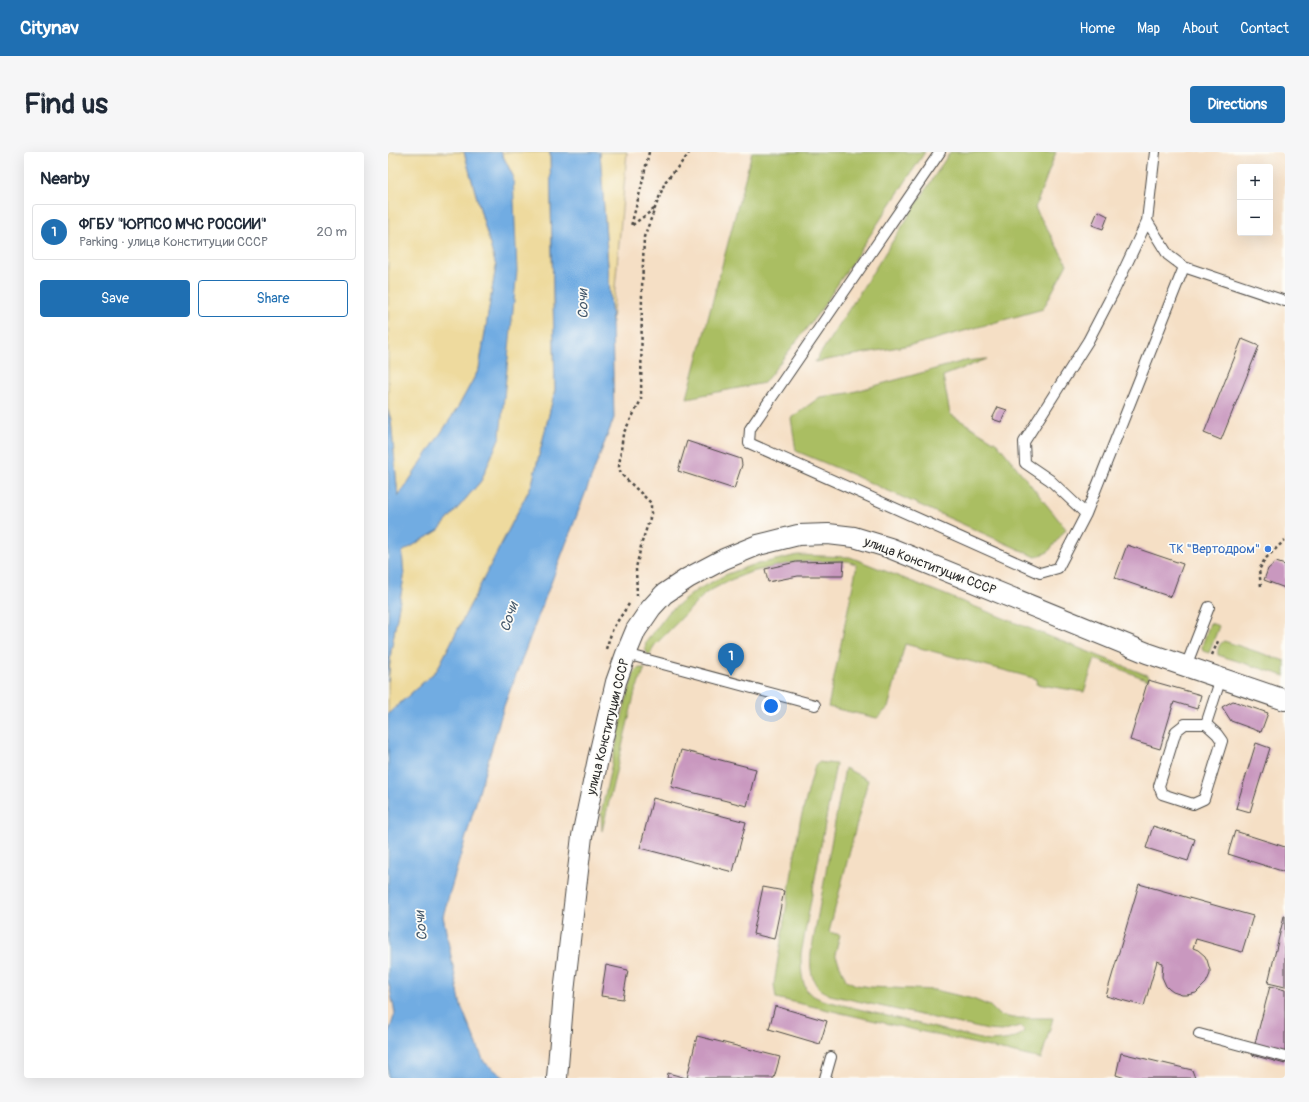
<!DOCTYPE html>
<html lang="en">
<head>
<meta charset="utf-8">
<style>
	:root { --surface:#fff; --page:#f6f6f7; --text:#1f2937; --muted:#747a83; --line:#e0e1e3; --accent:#1f6fb2 }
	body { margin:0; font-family:Pangolin,sans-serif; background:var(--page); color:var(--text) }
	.controls { position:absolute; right:12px; top:12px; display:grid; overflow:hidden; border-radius:4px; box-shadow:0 4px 16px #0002 }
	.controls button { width:36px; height:36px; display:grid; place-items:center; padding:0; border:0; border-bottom:1px solid var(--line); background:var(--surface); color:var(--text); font:20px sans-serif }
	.you { position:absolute; left:383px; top:554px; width:14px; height:14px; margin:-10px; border:3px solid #fff; border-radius:50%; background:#1a73e8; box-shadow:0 0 0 6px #1a73e833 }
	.badge { display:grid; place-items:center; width:26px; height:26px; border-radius:50%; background:var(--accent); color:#fff; font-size:13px; font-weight:700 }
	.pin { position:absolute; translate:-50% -33px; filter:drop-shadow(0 1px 2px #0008) }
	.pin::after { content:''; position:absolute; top:21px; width:14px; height:12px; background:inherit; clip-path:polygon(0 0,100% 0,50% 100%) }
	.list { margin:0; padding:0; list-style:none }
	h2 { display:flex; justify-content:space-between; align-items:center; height:52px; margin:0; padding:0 16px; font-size:17px }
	h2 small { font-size:13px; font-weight:400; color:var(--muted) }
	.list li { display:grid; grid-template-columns:26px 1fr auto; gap:12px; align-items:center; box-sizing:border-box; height:56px; margin:0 8px 8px; padding:0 8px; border:1px solid var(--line); border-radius:4px }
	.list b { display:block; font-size:15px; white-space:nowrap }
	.list p { margin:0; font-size:13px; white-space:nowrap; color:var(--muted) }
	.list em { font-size:13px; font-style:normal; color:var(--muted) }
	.actions { display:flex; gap:8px; padding:12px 16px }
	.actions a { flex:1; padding:9px 0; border:1px solid var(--accent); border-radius:4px; text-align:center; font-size:14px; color:var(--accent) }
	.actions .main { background:var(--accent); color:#fff }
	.map { position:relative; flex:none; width:897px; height:926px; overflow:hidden; border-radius:4px }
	header { display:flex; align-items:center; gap:24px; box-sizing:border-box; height:56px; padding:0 20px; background:var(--accent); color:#fff }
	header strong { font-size:19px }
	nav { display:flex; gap:22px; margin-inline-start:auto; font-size:14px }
	.intro { display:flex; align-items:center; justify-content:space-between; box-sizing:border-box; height:96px; padding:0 24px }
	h1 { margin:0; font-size:28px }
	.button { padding:10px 18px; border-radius:4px; background:var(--accent); color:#fff; font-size:14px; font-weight:700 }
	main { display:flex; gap:24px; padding:0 24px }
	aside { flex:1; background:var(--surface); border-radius:4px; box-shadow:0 4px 16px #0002 }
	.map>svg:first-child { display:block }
</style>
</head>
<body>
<header>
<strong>Citynav</strong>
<nav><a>Home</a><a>Map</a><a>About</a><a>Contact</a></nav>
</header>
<div class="intro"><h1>Find us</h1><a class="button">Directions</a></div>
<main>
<aside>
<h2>Nearby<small></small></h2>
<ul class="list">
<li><span class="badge">1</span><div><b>ФГБУ &quot;ЮРПСО МЧС РОССИИ&quot;</b><p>Parking · улица Конституции СССР</p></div><em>20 m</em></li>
</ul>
<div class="actions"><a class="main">Save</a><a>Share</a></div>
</aside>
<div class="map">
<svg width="897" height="926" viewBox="0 0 897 926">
	<rect width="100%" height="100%" fill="#fdfcf7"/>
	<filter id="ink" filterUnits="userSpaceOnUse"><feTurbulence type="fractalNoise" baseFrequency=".025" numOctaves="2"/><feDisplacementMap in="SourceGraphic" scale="8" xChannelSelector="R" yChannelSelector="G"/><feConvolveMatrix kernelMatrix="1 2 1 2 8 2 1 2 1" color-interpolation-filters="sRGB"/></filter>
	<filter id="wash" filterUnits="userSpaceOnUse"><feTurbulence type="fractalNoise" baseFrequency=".012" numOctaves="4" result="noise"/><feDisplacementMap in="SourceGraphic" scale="16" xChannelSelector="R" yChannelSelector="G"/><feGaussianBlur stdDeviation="0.9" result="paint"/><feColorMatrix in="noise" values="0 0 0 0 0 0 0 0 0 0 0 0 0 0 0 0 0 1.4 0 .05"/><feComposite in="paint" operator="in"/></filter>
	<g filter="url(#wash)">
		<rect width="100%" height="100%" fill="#f5dfc5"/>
		<!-- green -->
		<path fill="#aabe62" stroke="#6a7446" d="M364 0H537L432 159 376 231 299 246Z
			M562 0H668L647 56 679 112 655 157 533 191 427 210Z
			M599 207 555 224 562 262 609 291 678 377 660 400 648 405 456 319 408 299 403 266 432 245 461 241 576 209Z
			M410 403 462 405 761 524 760 528 707 507 696 540 648 532 649 527 517 492 500 556 489 566 440 555 469 413 460 409 408 410 363 420 340 429 318 441 266 494 262 503 259 501 257 496 258 490 281 460 309 438 337 423 361 414Z
			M822 471 831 474 821 501 815 499 814 494Z
			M836 489 897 509V524L830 503C829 497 831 492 836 489Z
			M252 516H257L247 540 214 679 213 661 237 552 246 521 249 517Z
			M430 610 448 612 413 802C413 814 413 830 420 840 423 843 430 846 434 848L601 889C614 888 628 889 637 878L632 874 613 879 600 878 442 843C439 841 434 839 431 836 422 827 422 813 423 801L457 616 480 628 441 780 452 783 447 802 458 828 468 833 482 835 547 838 585 847 602 854 611 863 625 866H665L653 907 388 846 386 832 412 670 427 613Z"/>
		<!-- sand -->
		<path fill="#eeda9e" stroke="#8c8264" d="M0 0H76L108 114 91 217 69 257 10 345 3 268 0 258Z
			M113 0H162L167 238 144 332 49 518 0 562V529L3 499 16 425 14 400 51 378 93 329 112 284 125 24Z
			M212 0H239L224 170Z"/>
		<!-- water -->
		<path fill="#71ace2" stroke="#4e6c86" d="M76 0H113L125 24 129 119 112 284 93 329 51 378 14 400 16 425 3 499 0 529V258L3 268 10 345 69 257 91 217 108 114Z
			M162 0H212L224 170 226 266 116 554 55 764 73 854 96 910 117 926H0V883L7 861 0 828V562L49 518 144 332 167 238Z"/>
		<g id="blocks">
			<!-- building -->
			<path fill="#c998bf" d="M710 59 720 64 715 77 704 73Z
				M854 187 871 194 833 288 816 281Z
				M610 255 619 258 613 270 604 267Z
				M299 289 353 307 354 313 346 337 290 319Z
				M739 393 795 412 783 445 727 426Z
				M456 409 455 424H410L380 430 377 417 408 410Z
				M888 410 897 413V436L876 428 880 417Z
				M760 528 813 543 809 557 786 550 772 597 742 588Z
				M845 549 880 561 873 580 843 569 834 555Z
				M868 591 882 596 862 660 848 656Z
				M293 598 368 617 359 654 283 635Z
				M265 646 358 670 345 720 252 696Z
				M765 674 807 687 800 709 758 696Z
				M847 679 897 695V720L840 702Z
				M751 732 865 764 854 800 808 787 805 796 810 798 817 804 819 808 822 818V822L818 831 808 841 799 843H794L785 840 781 837 778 834 774 825 775 811 769 809 756 854 718 844Z
				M375 735 396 739 386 787 365 782Z
				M896 764H897V835L880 831Z
				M218 813 240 818 235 847 213 844Z
				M882 834 897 838V912L864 903Z
				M387 854 439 869 432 892 381 877Z
				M309 884 392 905 386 926H299Z
				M733 901 804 918 807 926H737L728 923Z
				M280 921 298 926H279Z"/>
		</g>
	</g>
	<g filter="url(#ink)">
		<use href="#blocks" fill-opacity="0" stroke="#494642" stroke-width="1"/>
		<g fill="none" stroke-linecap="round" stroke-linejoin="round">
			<defs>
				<path id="lane" d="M552 0 362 277 361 291 652 421 670 416 698 362 796 115 780 103 759 69 767 0
					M796 115 897 149
					M698 362 662 328 637 311 636 290 700 189 726 139 759 69
					M238 502 427 553
					M798 514 821 455
					M818 572 829 582 834 589 816 647 805 652 774 642 771 634 788 579 797 572H818L833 526
					M811 882 897 905
					M437 926 443 905"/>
				<path id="street" d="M169 926 176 840 194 684 210 607 228 530 238 502 248 478 263 456 276 442 300 426 336 407 370 393 410 383 440 382 466 385 502 396 759 501 897 548"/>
			</defs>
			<!-- lane casing -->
			<use href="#lane" stroke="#494642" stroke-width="12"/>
			<!-- street casing -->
			<use href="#street" stroke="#494642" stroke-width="22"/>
			<!-- path -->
			<path stroke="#494642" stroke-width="2.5" stroke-dasharray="3 3" stroke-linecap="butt" d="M261 0 253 36 243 74 266 57
				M873 434 871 418 877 407 897 388
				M249 444 248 416 254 390 263 363V351L233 322 231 315 235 282 253 248 254 136 256 85 277 30 300 3 301 0
				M218 497 225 476 241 452
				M824 503 831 487"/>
			<!-- lane -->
			<use href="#lane" stroke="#fff" stroke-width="10"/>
			<!-- street -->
			<use href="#street" stroke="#fff" stroke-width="20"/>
		</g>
	</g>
	<!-- markers -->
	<circle fill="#3f7fe0" stroke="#fdfcf7" stroke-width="1.5" cx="880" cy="397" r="4"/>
	<g text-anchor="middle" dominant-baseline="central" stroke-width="3.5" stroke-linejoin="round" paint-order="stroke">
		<!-- shop labels -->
		<g font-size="13" fill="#366cbe" stroke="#fdfcf7" text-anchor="end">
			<text x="872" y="397">ТК "Вертодром"</text>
		</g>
		<!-- street labels -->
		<g font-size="13" fill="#2b2b2b" stroke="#fdfcf7">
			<text transform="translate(542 414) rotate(21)">улица Конституции СССР</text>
			<text transform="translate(220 575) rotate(-76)">улица Конституции СССР</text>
		</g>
		<!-- water labels -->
		<g font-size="14" font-style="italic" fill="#44586b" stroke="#fdfcf7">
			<text transform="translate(195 152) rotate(-91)">Сочи</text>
			<text transform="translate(121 465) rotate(-72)">Сочи</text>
			<text transform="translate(33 774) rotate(-96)">Сочи</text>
		</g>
	</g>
</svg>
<div class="controls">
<button>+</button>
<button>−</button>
</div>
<div class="you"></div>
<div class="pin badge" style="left:343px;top:524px">1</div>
</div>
</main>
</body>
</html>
